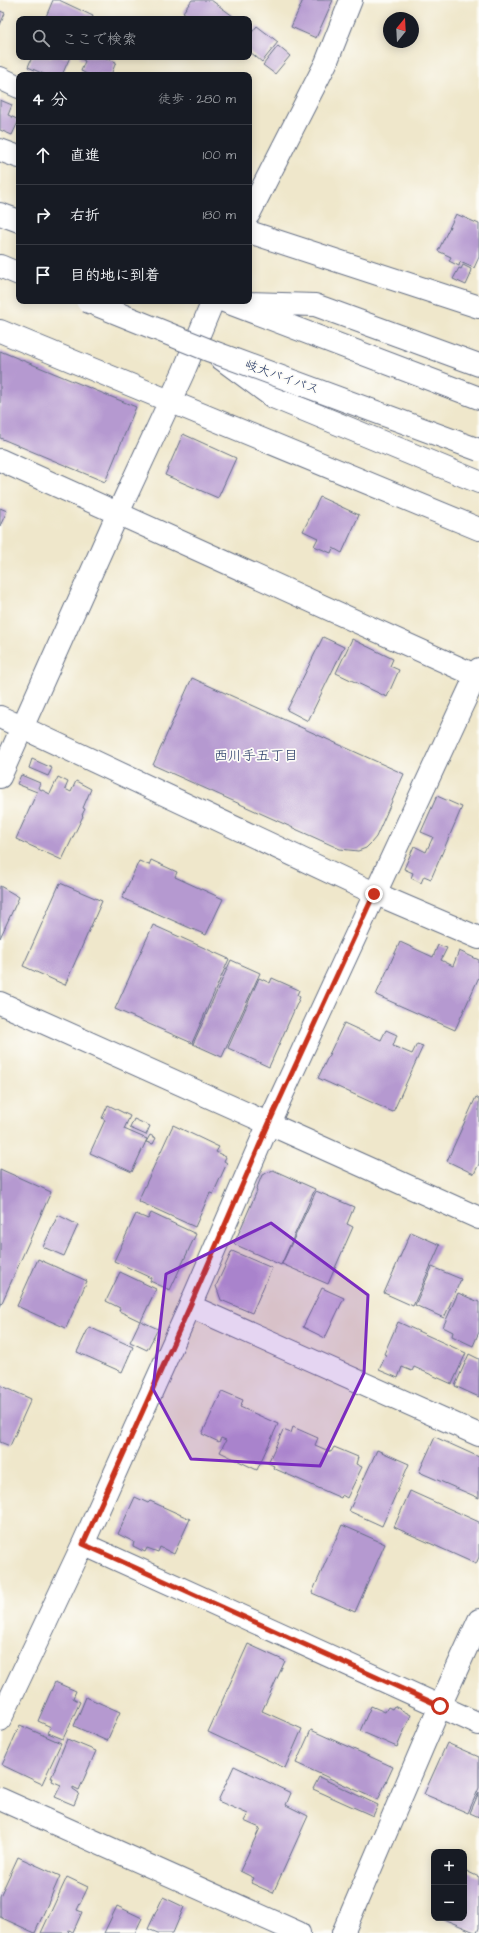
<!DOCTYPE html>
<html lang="ja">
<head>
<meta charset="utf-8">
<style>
	:root { --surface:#171b24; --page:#20242c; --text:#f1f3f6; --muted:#9ea1a6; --line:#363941 }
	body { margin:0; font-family:"Architects Daughter","Klee One",sans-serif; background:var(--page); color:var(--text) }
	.controls { position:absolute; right:12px; bottom:12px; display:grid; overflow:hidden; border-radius:8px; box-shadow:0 2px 10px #0003 }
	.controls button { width:36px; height:36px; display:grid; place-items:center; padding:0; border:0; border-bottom:1px solid var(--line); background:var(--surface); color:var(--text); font:20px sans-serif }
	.compass { position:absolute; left:383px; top:12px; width:36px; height:36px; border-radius:50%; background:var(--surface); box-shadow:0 2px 10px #0003; rotate:18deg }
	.stop { position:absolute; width:12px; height:12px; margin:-9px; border:3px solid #c8321e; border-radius:50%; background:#fff }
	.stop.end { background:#c8321e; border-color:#fff; box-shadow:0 1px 4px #0008 }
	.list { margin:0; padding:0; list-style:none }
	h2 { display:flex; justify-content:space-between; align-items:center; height:52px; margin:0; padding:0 16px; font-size:17px }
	h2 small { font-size:13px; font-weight:400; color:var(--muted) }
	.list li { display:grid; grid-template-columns:26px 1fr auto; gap:12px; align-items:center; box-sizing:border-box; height:60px; padding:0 16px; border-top:1px solid var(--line) }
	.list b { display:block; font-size:15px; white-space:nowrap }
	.list em { font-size:13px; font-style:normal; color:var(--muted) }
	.icon { flex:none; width:22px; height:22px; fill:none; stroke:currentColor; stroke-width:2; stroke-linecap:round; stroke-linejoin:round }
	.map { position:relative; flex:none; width:479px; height:1933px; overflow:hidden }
	.search { position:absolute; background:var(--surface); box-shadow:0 2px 10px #0003; left:16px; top:16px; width:236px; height:44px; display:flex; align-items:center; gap:10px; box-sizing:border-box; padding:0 14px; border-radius:8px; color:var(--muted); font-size:15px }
	.panel { position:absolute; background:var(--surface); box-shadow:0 2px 10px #0003; left:16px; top:72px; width:236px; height:232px; border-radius:8px }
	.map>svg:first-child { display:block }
</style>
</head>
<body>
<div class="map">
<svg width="479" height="1933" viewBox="0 0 479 1933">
	<rect width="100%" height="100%" fill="#fdfcf7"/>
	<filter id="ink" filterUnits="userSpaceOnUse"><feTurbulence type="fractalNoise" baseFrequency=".025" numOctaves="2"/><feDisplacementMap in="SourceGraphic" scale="8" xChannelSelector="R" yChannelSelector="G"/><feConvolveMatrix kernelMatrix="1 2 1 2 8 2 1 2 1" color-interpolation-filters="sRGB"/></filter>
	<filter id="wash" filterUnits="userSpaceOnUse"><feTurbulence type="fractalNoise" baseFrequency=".012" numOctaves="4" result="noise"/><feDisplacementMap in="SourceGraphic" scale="16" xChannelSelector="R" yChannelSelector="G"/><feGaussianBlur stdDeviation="0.9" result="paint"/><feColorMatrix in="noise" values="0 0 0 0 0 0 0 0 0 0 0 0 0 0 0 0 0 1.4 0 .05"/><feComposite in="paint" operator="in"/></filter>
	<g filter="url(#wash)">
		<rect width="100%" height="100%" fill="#efe7cb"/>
		<g id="blocks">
			<!-- building -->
			<path fill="#b599d0" d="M53 0H59L93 16 92 19H45Z
				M192 0H211L237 19H193L183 12Z
				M303 0H333L316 38 291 27Z
				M0 11 5 13 0 25Z
				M257 26 278 42 262 62 249 51V36Z
				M278 46 290 56 275 74 263 65Z
				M32 57H70L62 75H46L28 67Z
				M79 57H103L116 62 111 75H89L81 71 85 61 79 58Z
				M0 100 12 105 8 115 19 120 12 135 0 130Z
				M456 214 479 224V257L474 268 460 262 459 266 449 261 451 257 438 251Z
				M463 265 471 269 470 273 471 274 466 285 453 279 459 268 461 269Z
				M0 351 136 407 105 482 0 438Z
				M183 434 236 458 218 498 165 475Z
				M320 497 359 515 342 553 333 548 331 553 314 546 318 538 303 531Z
				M0 508 7 511 0 526Z
				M323 637 344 647 308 721 287 710Z
				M352 639 393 659 390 666 399 670 387 697 336 673Z
				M192 678 404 774 376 837 371 843 366 848 358 851 340 849 153 765Z
				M32 759 52 768 48 776 29 768Z
				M21 775 40 783 38 788 50 794 58 777 68 782 65 789 71 792 76 781 91 789 83 808 85 809 82 815 83 816 62 860 16 839 37 792 17 784Z
				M437 796 462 807 431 879 424 876 421 883 411 878 413 873 404 869 414 846 426 852 433 837 421 832Z
				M151 860 177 872 175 877 223 899 206 935 122 898 139 861 149 865Z
				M60 883 102 901 65 985 23 966Z
				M0 886 19 897 0 938Z
				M153 925 229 959 192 1043 115 1009Z
				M400 942 433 957 438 945 447 948 441 960 453 966 459 951 479 960V977L455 1030 376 995Z
				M231 960 260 973 222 1057 193 1044Z
				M259 978 270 983 272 978 299 990 297 995 300 997 269 1067 228 1048Z
				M344 1023 381 1040 386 1030 397 1035 393 1046 412 1054 417 1044 423 1046 393 1112 318 1078Z
				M476 1097 479 1099V1164L474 1174 447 1161Z
				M108 1105 130 1116 124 1129 147 1139 132 1172 90 1153 105 1120 102 1118Z
				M134 1119 150 1126 146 1135 130 1128Z
				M173 1125 219 1147 216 1152 226 1157 224 1161 227 1163 213 1194 210 1193 195 1227 138 1201Z
				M150 1135 156 1138 153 1144 146 1142Z
				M0 1169 51 1192 0 1307Z
				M273 1170 315 1189 281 1265 234 1244 257 1191 256 1190 262 1175Z
				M316 1191 354 1207 347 1224 353 1227 328 1284 282 1264Z
				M151 1213 196 1234 170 1290 150 1281 151 1278 114 1261 136 1214 148 1219Z
				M58 1215 78 1225 64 1256 43 1247Z
				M411 1232 440 1245 413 1306 384 1293Z
				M232 1251 272 1268 252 1313 221 1300 216 1286Z
				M38 1259 87 1281 66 1328 17 1306Z
				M432 1267 461 1279 444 1318 415 1305Z
				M120 1272 156 1289 141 1321 158 1329 147 1350 130 1342 140 1321 119 1311 120 1308 106 1301Z
				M322 1288 344 1298 325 1338 303 1327Z
				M458 1293 479 1302V1332L473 1346 452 1336 453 1332 443 1327Z
				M398 1322 466 1353 452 1384 414 1367 412 1371 402 1367 398 1378 379 1370 386 1355 384 1354Z
				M89 1327 133 1347 122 1372 77 1352Z
				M469 1354 479 1359V1397L455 1386Z
				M0 1385 31 1399 10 1446 0 1442Z
				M222 1391 243 1400 240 1407 278 1424 257 1470 220 1452 226 1440 221 1438 219 1442 202 1434Z
				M293 1427 318 1438 315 1445 331 1452 334 1447 358 1457 356 1464 362 1467 347 1498 342 1495 341 1498 273 1468 274 1466 268 1463 283 1430 291 1433Z
				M435 1437 479 1457V1498L419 1472Z
				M377 1450 409 1464 382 1526 349 1511Z
				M410 1491 479 1522V1557L476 1564 394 1527Z
				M135 1497 148 1503 150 1501 190 1519 174 1554 160 1547 158 1552 147 1548 145 1552 133 1546 134 1542 118 1534Z
				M342 1525 385 1544 355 1612 312 1593Z
				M248 1644 285 1661 262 1711 302 1729 285 1768 208 1732Z
				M55 1682 76 1691 73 1698 80 1702 63 1739 48 1733 51 1727 38 1721Z
				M86 1697 120 1712 107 1741 74 1726Z
				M371 1706 385 1712 388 1707 392 1709 394 1706 411 1715 397 1747 360 1731Z
				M20 1725 61 1743 42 1784 2 1765Z
				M311 1730 393 1767 378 1800 296 1763Z
				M67 1739 96 1751 79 1790 73 1787V1789L79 1793 74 1805 55 1797 61 1785 52 1781 53 1778H51Z
				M447 1743 479 1757V1788L468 1813 424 1794Z
				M234 1766 291 1793 286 1805 308 1816 273 1893 251 1883 254 1878 240 1871 260 1828 244 1821 248 1814 218 1801Z
				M319 1777 378 1805 373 1816 313 1789Z
				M479 1792V1817L470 1813Z
				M18 1857 60 1876 35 1933 0 1917V1896Z
				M464 1870 479 1877V1928L477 1933 441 1918H464Z
				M67 1877 88 1887 77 1910 82 1912 73 1932 69 1930 68 1933H41Z
				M163 1897 184 1907 173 1933H158L148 1929Z
				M117 1906 142 1918 135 1933H104Z"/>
		</g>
	</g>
	<g filter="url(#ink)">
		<use href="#blocks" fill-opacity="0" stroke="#656f84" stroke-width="1"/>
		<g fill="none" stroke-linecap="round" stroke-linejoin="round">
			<defs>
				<path id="minor" d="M0 78 19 87
					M0 150 19 157
					M249 214 326 63 351 0
					M249 232 479 307
					M0 331 479 529
					M0 460 479 677
					M0 717 374 893 479 938
					M0 777 118 513 183 373 213 301
					M190 1306 479 1435
					M83 1544 479 1724
					M0 1720 83 1544 190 1306 269 1123 479 669
					M343 1933 440 1706 479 1620"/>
				<path id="tertiary" d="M0 1003 479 1218
					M0 1799 299 1933"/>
				<path id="trunk" d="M0 214 19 221
					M0 266 19 274
					M224 301 479 398
					M246 303 315 305 479 365
					M219 357 273 397 479 482"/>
			</defs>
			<!-- minor casing -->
			<use href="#minor" stroke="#656f84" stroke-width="24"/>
			<!-- tertiary casing -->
			<use href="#tertiary" stroke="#656f84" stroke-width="24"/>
			<!-- trunk casing -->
			<use href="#trunk" stroke="#656f84" stroke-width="24"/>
			<!-- minor -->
			<use href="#minor" stroke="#fff" stroke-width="22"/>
			<!-- tertiary -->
			<use href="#tertiary" stroke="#fff" stroke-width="22"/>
			<!-- trunk -->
			<use href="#trunk" stroke="#fff" stroke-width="22"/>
			<defs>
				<path id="trunk-bridge" d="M87 301 211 351 479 450"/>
			</defs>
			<!-- trunk-bridge casing -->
			<use href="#trunk-bridge" stroke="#656f84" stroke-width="24" stroke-linecap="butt"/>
			<!-- trunk-bridge -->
			<use href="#trunk-bridge" stroke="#fff" stroke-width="22"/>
		</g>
	</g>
	<g fill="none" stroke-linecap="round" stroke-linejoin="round" filter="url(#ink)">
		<!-- route -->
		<path stroke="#c8321e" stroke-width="5" d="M374 894 269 1123 190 1306 83 1544 440 1706"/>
	</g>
	<!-- marked area -->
	<path fill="#7b2cbf" fill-opacity="0.2" stroke="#7b2cbf" stroke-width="3" stroke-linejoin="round" d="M271 1223 368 1295 364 1373 320 1466 191 1459 153 1389 166 1274Z"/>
	<g text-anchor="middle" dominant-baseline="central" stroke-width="3.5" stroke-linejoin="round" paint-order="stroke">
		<!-- street labels -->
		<g font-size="13" fill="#1b2f5e" stroke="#fdfcf7">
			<text transform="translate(282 377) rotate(20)">岐大バイパス</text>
		</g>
		<!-- neighbourhood labels -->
		<g font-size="14" fill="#1b2f5e" stroke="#fdfcf7">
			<text x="256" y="756">西川手五丁目</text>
		</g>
	</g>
</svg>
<div class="controls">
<button>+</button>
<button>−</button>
</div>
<svg class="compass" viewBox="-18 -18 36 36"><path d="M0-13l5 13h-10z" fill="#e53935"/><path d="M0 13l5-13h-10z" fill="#9ea1a6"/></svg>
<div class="stop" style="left:440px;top:1706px"></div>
<div class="stop end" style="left:374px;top:894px"></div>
<div class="search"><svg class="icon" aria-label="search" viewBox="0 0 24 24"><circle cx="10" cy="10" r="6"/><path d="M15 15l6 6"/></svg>ここで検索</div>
<section class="panel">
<h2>4 分<small>徒歩 · 280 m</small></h2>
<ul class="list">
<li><svg class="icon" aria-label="ahead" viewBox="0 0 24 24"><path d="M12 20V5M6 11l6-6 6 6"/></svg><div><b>直進</b></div><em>100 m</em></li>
<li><svg class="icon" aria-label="right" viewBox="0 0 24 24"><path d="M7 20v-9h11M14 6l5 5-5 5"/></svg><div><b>右折</b></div><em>180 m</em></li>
<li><svg class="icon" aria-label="arrive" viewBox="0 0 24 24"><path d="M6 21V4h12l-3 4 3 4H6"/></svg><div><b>目的地に到着</b></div></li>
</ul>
</section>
</div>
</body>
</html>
